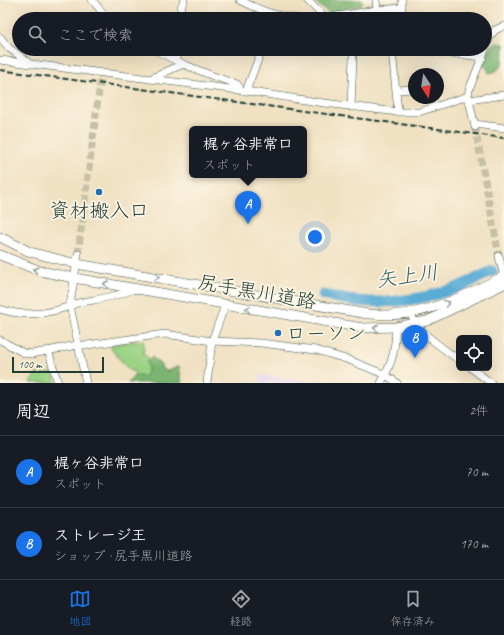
<!DOCTYPE html>
<html lang="ja">
<head>
<meta charset="utf-8">
<style>
	:root { --surface:#171b24; --page:#242831; --text:#f1f3f6; --muted:#9ea1a6; --line:#363941; --accent:#1a73e8 }
	body { margin:0; font-family:Caveat,"Klee One",sans-serif; background:var(--page); color:var(--text) }
	.controls { position:absolute; right:12px; bottom:12px; display:grid; overflow:hidden; border-radius:6px; box-shadow:0 4px 16px #0002 }
	.controls button { width:36px; height:36px; display:grid; place-items:center; padding:0; border:0; border-bottom:1px solid var(--line); background:var(--surface); color:var(--text); font:20px sans-serif }
	.compass { position:absolute; left:408px; top:68px; width:36px; height:36px; border-radius:50%; background:var(--surface); box-shadow:0 4px 16px #0002; rotate:168deg }
	.scale { position:absolute; left:12px; bottom:10px; width:92px; box-sizing:border-box; padding-left:4px; border:2px solid #1f3d34; border-top:0; font-size:11px; line-height:14px; white-space:nowrap; color:#1f3d34; -webkit-text-stroke:3px #fcf5e5; paint-order:stroke }
	.you { position:absolute; left:315px; top:237px; width:14px; height:14px; margin:-10px; border:3px solid #fff; border-radius:50%; background:#1a73e8; box-shadow:0 0 0 6px #1a73e833 }
	.badge { display:grid; place-items:center; width:26px; height:26px; border-radius:50%; background:var(--accent); color:#fff; font-size:13px; font-weight:700 }
	.pin { position:absolute; translate:-50% -33px; filter:drop-shadow(0 1px 2px #0008) }
	.pin::after { content:''; position:absolute; top:21px; width:14px; height:12px; background:inherit; clip-path:polygon(0 0,100% 0,50% 100%) }
	.popup { position:absolute; left:189px; top:126px; width:118px; height:52px; box-sizing:border-box; display:grid; place-content:center; border-radius:6px; background:var(--surface); filter:drop-shadow(0 1px 3px #0005); font-size:13px; white-space:nowrap; color:var(--muted) }
	.popup b { font-size:15px; color:var(--text) }
	.popup::after { content:''; position:absolute; left:50%; top:100%; margin-left:-8px; border:8px solid transparent; border-top-color:var(--surface) }
	.list { margin:0; padding:0; list-style:none }
	h2 { display:flex; justify-content:space-between; align-items:center; height:52px; margin:0; padding:0 16px; font-size:17px }
	h2 small { font-size:13px; font-weight:400; color:var(--muted) }
	.list li { display:grid; grid-template-columns:26px 1fr auto; gap:12px; align-items:center; box-sizing:border-box; height:72px; padding:0 16px; border-top:1px solid var(--line) }
	.list b { display:block; font-size:15px; white-space:nowrap }
	.list p { margin:0; font-size:13px; white-space:nowrap; color:var(--muted) }
	.list em { font-size:13px; font-style:normal; color:var(--muted) }
	.icon { flex:none; width:22px; height:22px; fill:none; stroke:currentColor; stroke-width:2; stroke-linecap:round; stroke-linejoin:round }
	.map { position:relative; flex:none; width:504px; height:383px; overflow:hidden }
	.search { position:absolute; background:var(--surface); box-shadow:0 4px 16px #0002; left:12px; right:12px; top:12px; height:44px; display:flex; align-items:center; gap:10px; box-sizing:border-box; padding:0 14px; border-radius:22px; color:var(--muted); font-size:15px }
	.sheet { height:196px; background:var(--surface) }
	nav { display:flex; justify-content:space-around; align-items:center; box-sizing:border-box; height:56px; border-top:1px solid var(--line); background:var(--surface); font-size:11px; color:var(--muted) }
	nav a { display:grid; justify-items:center; gap:2px }
	nav .on { color:var(--accent) }
	.map>svg:first-child { display:block }
</style>
</head>
<body>
<div class="map">
<svg width="504" height="383" viewBox="0 0 504 383">
	<rect width="100%" height="100%" fill="#fcf5e5"/>
	<filter id="ink" filterUnits="userSpaceOnUse"><feTurbulence type="fractalNoise" baseFrequency=".025" numOctaves="2"/><feDisplacementMap in="SourceGraphic" scale="8" xChannelSelector="R" yChannelSelector="G"/><feConvolveMatrix kernelMatrix="1 2 1 2 8 2 1 2 1" color-interpolation-filters="sRGB"/></filter>
	<filter id="wash" filterUnits="userSpaceOnUse"><feTurbulence type="fractalNoise" baseFrequency=".012" numOctaves="4" result="noise"/><feDisplacementMap in="SourceGraphic" scale="16" xChannelSelector="R" yChannelSelector="G"/><feGaussianBlur stdDeviation="0.9" result="paint"/><feColorMatrix in="noise" values="0 0 0 0 0 0 0 0 0 0 0 0 0 0 0 0 0 1.4 0 .05"/><feComposite in="paint" operator="in"/></filter>
	<g filter="url(#wash)">
		<rect width="100%" height="100%" fill="#f0e1c2"/>
		<!-- built -->
		<path fill="#e4d3f1" d="M260 375 316 382V383H259Z"/>
		<!-- green -->
		<path fill="#9bd385" stroke="#5d885c" d="M143 340 144 349 143 354 150 359 147 361 148 371 144 377 135 375 134 371H130L112 350 111 345Z
			M53 373 56 383H30L36 374Z"/>
		<!-- forest -->
		<path fill="#7cb572" stroke="#4e7953" d="M312 0H361L363 3 360 6C349 8 341 13 329 13Z
			M496 43 504 44C504 58 504 71 489 73L487 68 483 65V61L493 44Z
			M152 357 160 364 163 370 168 371 179 366 182 383H128L135 375 144 377 148 371 147 361Z"/>
		<g fill="none" stroke-linecap="round" stroke-linejoin="round">
			<!-- river -->
			<path stroke="#5aacd5" stroke-width="11" d="M323 295C334 297 345 300 356 301 389 304 422 300 453 289 467 284 479 277 492 271"/>
		</g>
	</g>
	<g filter="url(#ink)">
		<g fill="none" stroke-linecap="round" stroke-linejoin="round">
			<!-- minor-tunnel -->
			<path stroke="#c6c0a6" stroke-width="7" stroke-dasharray="7 3.5" stroke-linecap="butt" d="M475 127 499 256
				M78 254 101 76"/>
			<defs>
				<path id="minor" d="M92 0 108 19
					M240 0C263 12 274 15 299 19
					M307 0 325 18
					M376 0 377 10 402 8V0
					M180 19 181 7 184 0
					M317 19 377 10 378 19
					M0 37 9 48 29 63
					M153 49 183 64 213 76 237 84 242 91
					M412 49 483 57
					M392 50 398 112
					M0 60 246 91 324 103 398 112H419L468 96 475 127
					M177 60 178 49
					M150 79 183 64
					M396 90 414 89
					M246 91 262 49
					M468 96 469 90 490 37 495 30 504 26
					M469 100 504 95
					M351 107 353 57
					M475 124 504 128
					M78 254 70 305 86 383
					M499 256 504 277
					M0 309C20 316 40 315 61 309 67 307 72 305 78 303 97 299 117 297 134 289
					M410 313C420 334 440 346 459 360
					M0 340 24 353 32 354 77 345H87L165 334 212 341 261 343 316 350 349 360 386 375 397 383
					M48 350 58 383
					M471 368 491 383
					M207 383 212 341 225 305
					M381 383C393 362 395 350 396 327"/>
				<path id="major" d="M0 237 30 252 77 264 368 314C375 314 383 315 390 315 431 314 468 294 504 276
					M0 255 40 271 74 278 363 328 396 327 427 321 504 284"/>
			</defs>
			<!-- minor casing -->
			<use href="#minor" stroke="#3e5649" stroke-width="8"/>
			<!-- major casing -->
			<use href="#major" stroke="#3e5649" stroke-width="10"/>
			<!-- minor -->
			<use href="#minor" stroke="#fff" stroke-width="7"/>
			<!-- major -->
			<use href="#major" stroke="#fff" stroke-width="9"/>
			<!-- rail -->
			<path stroke="#1f3d34" stroke-width="2" stroke-dasharray="6 3" stroke-linecap="butt" d="M0 70 504 138"/>
		</g>
		<!-- one-way arrows -->
		<defs><path id="oneway-chevron" d="M-2-3.5L2.5 0L-2 3.5" fill="none" stroke-width="1.6" stroke-linecap="round" stroke-linejoin="round"/></defs>
		<g stroke="#8f9e9a">
			<use href="#oneway-chevron" transform="translate(36 270) rotate(-163)"/>
			<use href="#oneway-chevron" transform="translate(157 277) rotate(9)"/>
			<use href="#oneway-chevron" transform="translate(106 284) rotate(-170)"/>
			<use href="#oneway-chevron" transform="translate(447 303) rotate(-22)"/>
			<use href="#oneway-chevron" transform="translate(248 309) rotate(-170)"/>
			<use href="#oneway-chevron" transform="translate(376 328) rotate(-179)"/>
		</g>
	</g>
	<!-- markers -->
	<g fill="#1f6fb2" stroke="#fcf5e5" stroke-width="1.5">
		<circle cx="99" cy="192" r="4"/>
		<circle cx="278" cy="333" r="4"/>
	</g>
	<g text-anchor="middle" dominant-baseline="central" stroke-width="3.5" stroke-linejoin="round" paint-order="stroke">
		<!-- poi labels -->
		<g font-size="20" fill="#1f3d34" stroke="#fcf5e5">
			<text x="99" y="210">資材搬入口</text>
			<text x="286" y="333" text-anchor="start">ローソン</text>
		</g>
		<!-- street labels -->
		<g font-size="20" fill="#1f3d34" stroke="#fcf5e5">
			<text transform="translate(257 292) rotate(10)">尻手黒川道路</text>
		</g>
		<!-- water labels -->
		<g font-size="21" font-style="italic" fill="#315e64" stroke="#fcf5e5">
			<text transform="translate(407 276) rotate(-8)">矢上川</text>
		</g>
	</g>
</svg>
<div class="controls">
<button><svg class="icon" aria-label="locate" viewBox="0 0 24 24"><circle cx="12" cy="12" r="6"/><path d="M12 2v4M12 18v4M2 12h4M18 12h4"/></svg></button>
</div>
<svg class="compass" viewBox="-18 -18 36 36"><path d="M0-13l5 13h-10z" fill="#e53935"/><path d="M0 13l5-13h-10z" fill="#9ea1a6"/></svg>
<div class="scale">100 m</div>
<div class="you"></div>
<div class="pin badge" style="left:248px;top:224px">A</div>
<div class="popup"><b>梶ヶ谷非常口</b>スポット</div>
<div class="pin badge" style="left:415px;top:358px">B</div>
<div class="search"><svg class="icon" aria-label="search" viewBox="0 0 24 24"><circle cx="10" cy="10" r="6"/><path d="M15 15l6 6"/></svg>ここで検索</div>
</div>
<section class="sheet">
<h2>周辺<small>2件</small></h2>
<ul class="list">
<li><span class="badge">A</span><div><b>梶ヶ谷非常口</b><p>スポット</p></div><em>70 m</em></li>
<li><span class="badge">B</span><div><b>ストレージ王</b><p>ショップ · 尻手黒川道路</p></div><em>170 m</em></li>
</ul>
</section>
<nav>
<a class="on"><svg class="icon" aria-label="map" viewBox="0 0 24 24"><path d="M3 6l6-2 6 2 6-2v14l-6 2-6-2-6 2zM9 4v14M15 6v14"/></svg>地図</a>
<a><svg class="icon" aria-label="directions" viewBox="0 0 24 24"><path d="M12 3l9 9-9 9-9-9zM9 14v-3h6M13 9l2 2-2 2"/></svg>経路</a>
<a><svg class="icon" aria-label="saved" viewBox="0 0 24 24"><path d="M7 4h10v16l-5-4-5 4z"/></svg>保存済み</a>
</nav>
</body>
</html>
